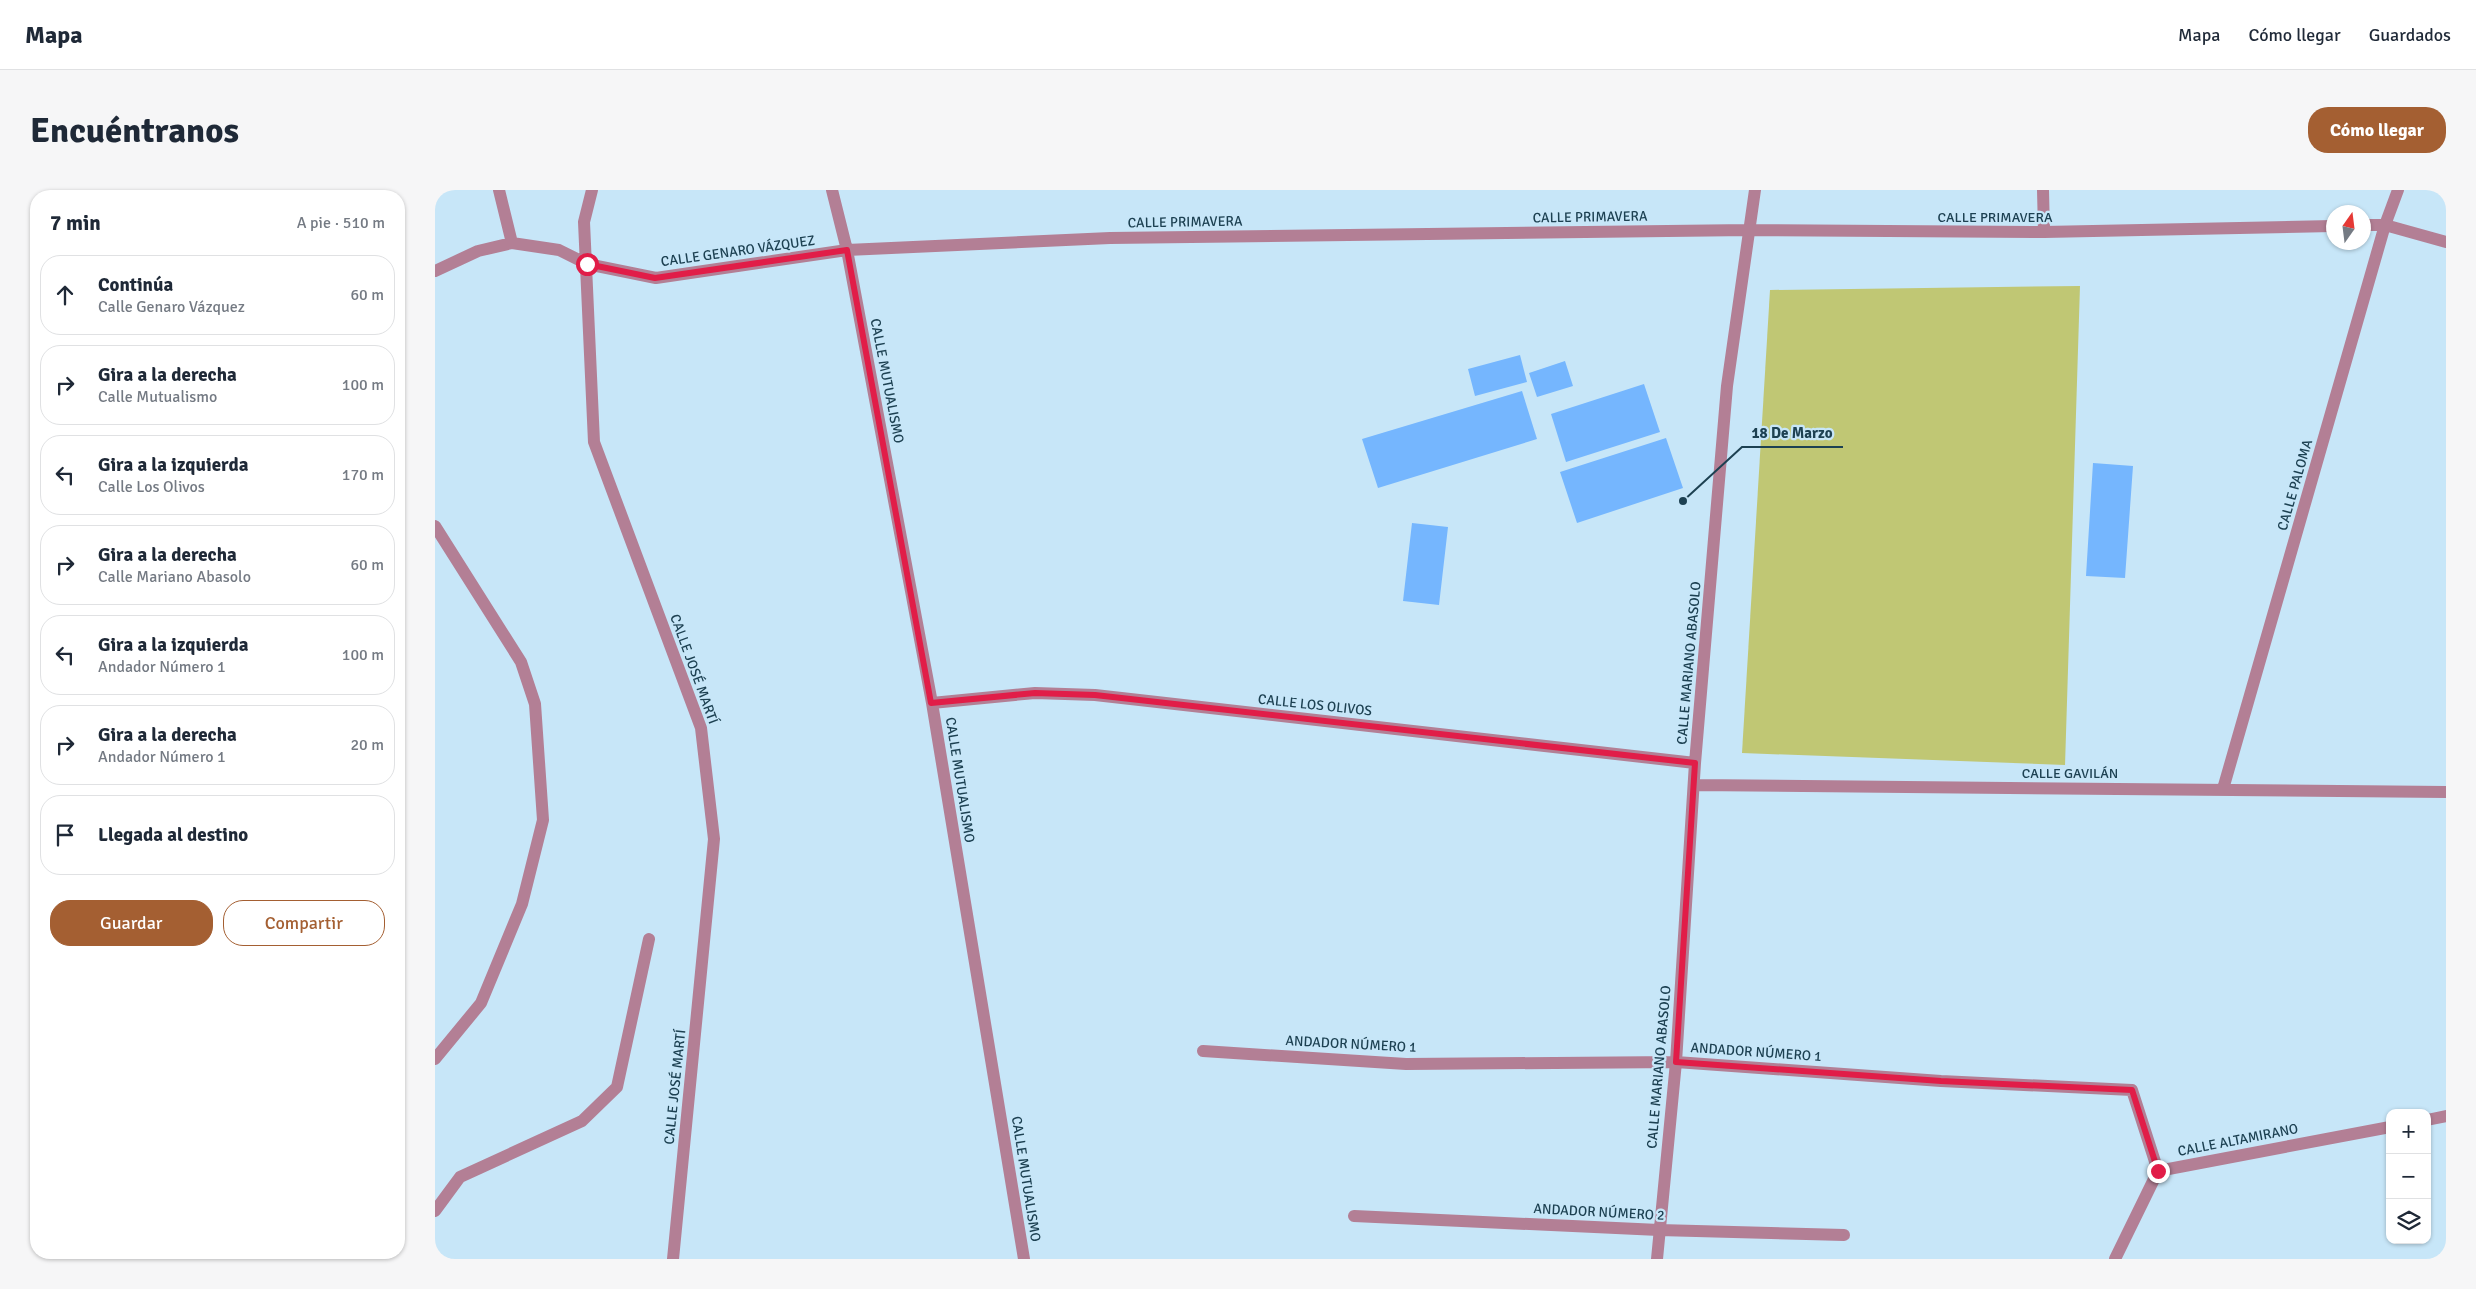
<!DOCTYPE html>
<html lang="es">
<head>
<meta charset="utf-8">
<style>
	:root { --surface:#fff; --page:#f6f6f7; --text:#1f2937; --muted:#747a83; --line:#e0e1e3; --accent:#a45f32 }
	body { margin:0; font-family:Signika,sans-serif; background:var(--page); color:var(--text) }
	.controls { position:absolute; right:15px; bottom:15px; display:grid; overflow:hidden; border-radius:10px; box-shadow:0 1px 4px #0004 }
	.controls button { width:45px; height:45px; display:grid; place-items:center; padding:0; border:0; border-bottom:1px solid var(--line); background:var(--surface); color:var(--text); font:25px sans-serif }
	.compass { position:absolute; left:1891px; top:15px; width:45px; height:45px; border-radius:50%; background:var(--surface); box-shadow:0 1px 4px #0004; rotate:14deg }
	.stop { position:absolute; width:15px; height:15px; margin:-11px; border:4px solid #e11d48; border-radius:50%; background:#fff }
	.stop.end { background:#e11d48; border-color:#fff; box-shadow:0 1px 5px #0008 }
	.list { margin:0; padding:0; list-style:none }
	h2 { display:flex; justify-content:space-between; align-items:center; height:65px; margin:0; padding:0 20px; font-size:21px }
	h2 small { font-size:16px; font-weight:400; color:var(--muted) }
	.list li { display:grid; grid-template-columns:32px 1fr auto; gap:15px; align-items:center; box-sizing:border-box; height:80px; margin:0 10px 10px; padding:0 10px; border:1px solid var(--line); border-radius:20px }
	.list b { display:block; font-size:19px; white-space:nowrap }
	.list p { margin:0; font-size:16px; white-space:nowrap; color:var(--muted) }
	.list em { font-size:16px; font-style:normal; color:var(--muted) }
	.actions { display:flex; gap:10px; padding:15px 20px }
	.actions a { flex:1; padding:11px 0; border:1px solid var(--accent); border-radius:20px; text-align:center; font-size:18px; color:var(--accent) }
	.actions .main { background:var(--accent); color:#fff }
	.icon { flex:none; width:28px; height:28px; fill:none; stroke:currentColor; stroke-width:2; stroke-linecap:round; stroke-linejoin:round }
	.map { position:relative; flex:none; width:2011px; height:1069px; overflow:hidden; border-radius:20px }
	header { display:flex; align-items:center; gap:30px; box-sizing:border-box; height:70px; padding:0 25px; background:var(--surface); border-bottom:1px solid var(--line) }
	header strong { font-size:24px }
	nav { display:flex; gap:28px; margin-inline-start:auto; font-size:18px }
	.intro { display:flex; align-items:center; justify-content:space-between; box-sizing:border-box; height:120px; padding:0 30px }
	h1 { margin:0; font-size:35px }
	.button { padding:12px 22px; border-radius:20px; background:var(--accent); color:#fff; font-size:18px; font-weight:700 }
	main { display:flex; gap:30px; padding:0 30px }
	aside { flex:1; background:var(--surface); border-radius:20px; box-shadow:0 1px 4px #0004 }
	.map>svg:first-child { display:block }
</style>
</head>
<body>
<header>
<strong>Mapa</strong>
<nav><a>Mapa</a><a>Cómo llegar</a><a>Guardados</a></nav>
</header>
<div class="intro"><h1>Encuéntranos</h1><a class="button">Cómo llegar</a></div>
<main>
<aside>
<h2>7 min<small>A pie · 510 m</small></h2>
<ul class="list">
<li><svg class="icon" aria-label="ahead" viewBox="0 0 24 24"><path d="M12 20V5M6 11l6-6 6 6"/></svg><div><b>Continúa</b><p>Calle Genaro Vázquez</p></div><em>60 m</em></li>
<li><svg class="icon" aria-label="right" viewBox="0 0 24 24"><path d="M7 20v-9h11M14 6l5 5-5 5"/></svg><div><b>Gira a la derecha</b><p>Calle Mutualismo</p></div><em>100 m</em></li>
<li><svg class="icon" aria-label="left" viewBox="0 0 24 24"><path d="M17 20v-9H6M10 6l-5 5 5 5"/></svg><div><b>Gira a la izquierda</b><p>Calle Los Olivos</p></div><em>170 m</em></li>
<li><svg class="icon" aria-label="right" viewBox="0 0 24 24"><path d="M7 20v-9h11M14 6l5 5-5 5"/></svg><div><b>Gira a la derecha</b><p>Calle Mariano Abasolo</p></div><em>60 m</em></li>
<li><svg class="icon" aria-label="left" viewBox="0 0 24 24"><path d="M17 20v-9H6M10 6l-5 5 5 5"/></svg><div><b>Gira a la izquierda</b><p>Andador Número 1</p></div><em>100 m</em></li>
<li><svg class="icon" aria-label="right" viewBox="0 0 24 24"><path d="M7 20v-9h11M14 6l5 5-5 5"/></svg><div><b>Gira a la derecha</b><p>Andador Número 1</p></div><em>20 m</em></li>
<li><svg class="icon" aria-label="arrive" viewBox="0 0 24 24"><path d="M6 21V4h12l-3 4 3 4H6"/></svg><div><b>Llegada al destino</b></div></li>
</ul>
<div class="actions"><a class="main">Guardar</a><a>Compartir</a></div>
</aside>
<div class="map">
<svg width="2011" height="1069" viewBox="0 0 2011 1069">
	<rect width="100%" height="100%" fill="#c7e6f8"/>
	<!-- pitch -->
	<path fill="#c0c774" d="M1645 96 1630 575 1307 563 1335 100Z"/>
	<!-- building -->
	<path fill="#75b6fe" d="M1085 165 1092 192 1040 206 1033 179Z
		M1130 171 1138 196 1102 207 1094 183Z
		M1209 194 1225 242 1131 272 1116 224Z
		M1087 201 1102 249 943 298 927 249Z
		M1231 248 1248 298 1142 333 1125 282Z
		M1658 273 1698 276 1690 388 1651 386Z
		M977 333 1013 337 1004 415 968 411Z"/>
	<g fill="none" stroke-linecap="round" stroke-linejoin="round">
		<!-- minor -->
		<path stroke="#b37f95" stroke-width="12" d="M64 0 77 53
			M157 0 149 32 159 252 266 538 279 649 238 1069
			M397 0 412 60 497 513 589 1069
			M1608 0 1609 42
			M1928 35H1950L2011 52
			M0 81 43 61 77 53 124 60 152 74 221 88 412 60 675 48 1314 40 1609 42 1898 36
			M0 336 86 472 100 514 108 630 87 714 46 813 0 869
			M497 513 600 503 660 505 1260 573
			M1259 595 2011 602
			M1788 599 1950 35 1963 0
			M768 861 971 874 1241 872 1506 891 1697 900 1723 981
			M1992 930 2011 926
			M1723 981 1955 937
			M0 1021 25 987 147 931 182 897 214 749
			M919 1026 1224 1040 1409 1045
			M1222 1069 1241 872 1260 573 1292 196 1320 0
			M1680 1069 1723 981"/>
	</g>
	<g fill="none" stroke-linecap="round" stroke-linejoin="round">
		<!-- route -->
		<path stroke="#e11d48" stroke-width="6" d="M152 74 220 88 412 60 496 513 600 503 660 505 1260 573 1241 872 1506 891 1697 900 1723 981"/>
	</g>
	<g text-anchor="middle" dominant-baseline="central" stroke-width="4.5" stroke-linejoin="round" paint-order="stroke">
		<!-- street labels -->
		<g font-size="14" fill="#1d4152" stroke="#c7e6f8">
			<text transform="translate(1155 27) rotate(-1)">CALLE PRIMAVERA</text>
			<text x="1560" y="27">CALLE PRIMAVERA</text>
			<text transform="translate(750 32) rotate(-1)">CALLE PRIMAVERA</text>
			<text transform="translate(303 61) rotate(-8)">CALLE GENARO VÁZQUEZ</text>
			<text transform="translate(452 191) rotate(79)">CALLE MUTUALISMO</text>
			<text transform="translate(1860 295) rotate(-74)">CALLE PALOMA</text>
			<text transform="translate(1254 473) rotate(-85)">CALLE MARIANO ABASOLO</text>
			<text transform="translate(259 479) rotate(70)">CALLE JOSÉ MARTÍ</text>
			<text transform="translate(880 515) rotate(6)">CALLE LOS OLIVOS</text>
			<text x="1635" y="583">CALLE GAVILÁN</text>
			<text transform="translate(525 590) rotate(81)">CALLE MUTUALISMO</text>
			<text transform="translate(916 854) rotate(3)">ANDADOR NÚMERO 1</text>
			<text transform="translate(1321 862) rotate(4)">ANDADOR NÚMERO 1</text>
			<text transform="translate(1224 877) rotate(-85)">CALLE MARIANO ABASOLO</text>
			<text transform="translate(240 897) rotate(-84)">CALLE JOSÉ MARTÍ</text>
			<text transform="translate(1803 950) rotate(-11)">CALLE ALTAMIRANO</text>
			<text transform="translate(591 989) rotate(81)">CALLE MUTUALISMO</text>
			<text transform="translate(1164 1022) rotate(3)">ANDADOR NÚMERO 2</text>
		</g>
	</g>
	<!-- callouts -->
	<path fill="none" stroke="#1d4152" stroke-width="2" d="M1248 311L1307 257H1408"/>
	<circle fill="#1d4152" stroke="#c7e6f8" stroke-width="2" cx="1248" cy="311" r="5"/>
	<g font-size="15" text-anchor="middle" font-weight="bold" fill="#1d4152" stroke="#c7e6f8" stroke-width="4.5" stroke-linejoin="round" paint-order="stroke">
		<text x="1357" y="248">18 De Marzo</text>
	</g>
</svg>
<div class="controls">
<button>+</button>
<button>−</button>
<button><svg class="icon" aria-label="layers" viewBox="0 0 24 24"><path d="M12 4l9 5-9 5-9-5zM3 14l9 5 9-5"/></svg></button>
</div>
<svg class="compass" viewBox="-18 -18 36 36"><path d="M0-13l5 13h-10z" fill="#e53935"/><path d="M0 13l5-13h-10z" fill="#747a83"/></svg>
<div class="stop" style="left:152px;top:74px"></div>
<div class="stop end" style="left:1723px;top:981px"></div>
</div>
</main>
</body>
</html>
